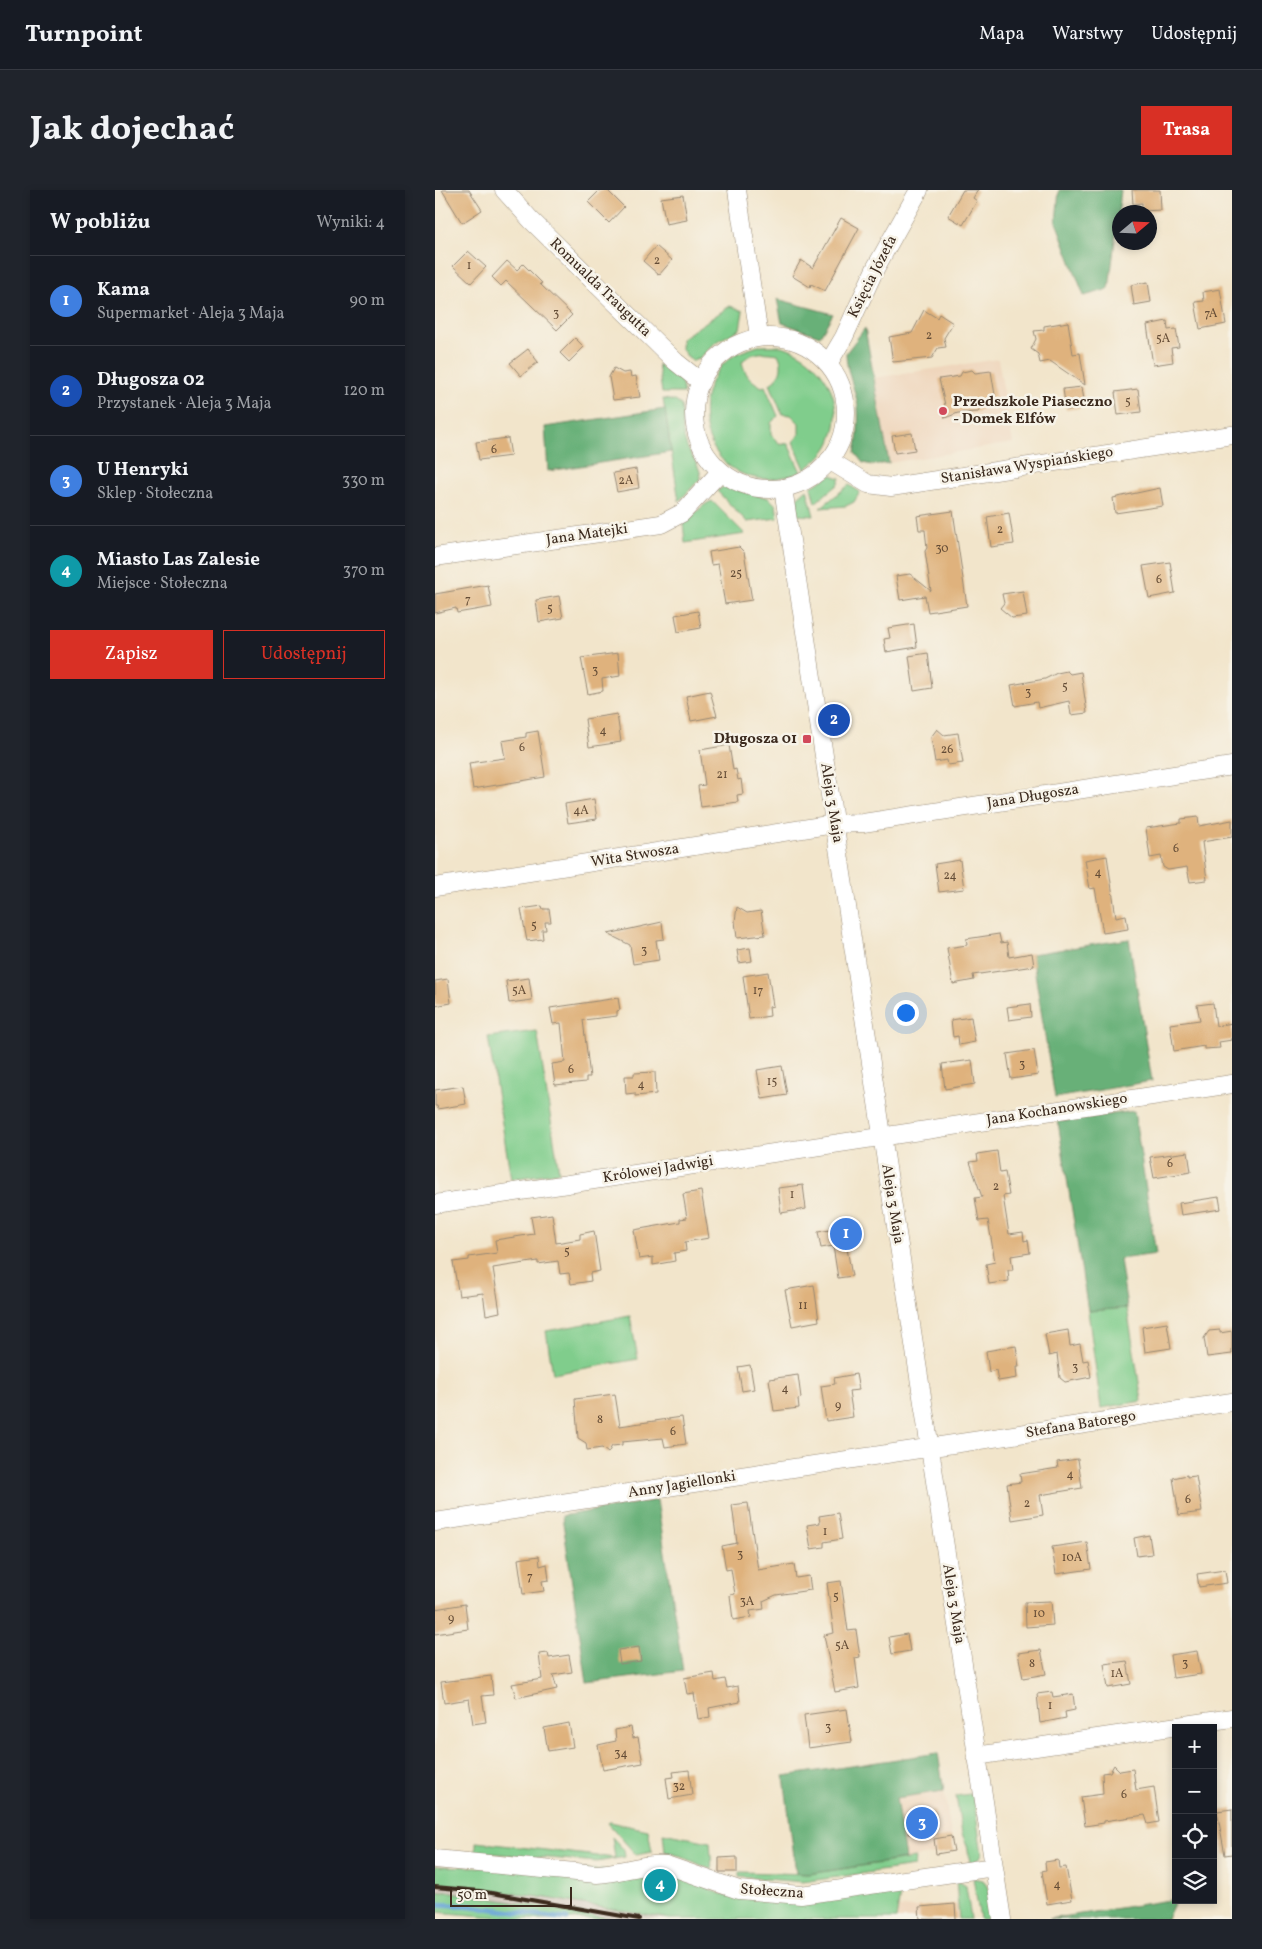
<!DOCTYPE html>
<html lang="pl">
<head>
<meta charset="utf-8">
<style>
	:root { --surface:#171b24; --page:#20242c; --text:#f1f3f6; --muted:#9ea1a6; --line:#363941; --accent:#d93025 }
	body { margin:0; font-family:Vollkorn,serif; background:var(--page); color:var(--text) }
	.controls { position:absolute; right:15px; bottom:15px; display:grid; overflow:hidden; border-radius:0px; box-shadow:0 2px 8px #0003 }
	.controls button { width:45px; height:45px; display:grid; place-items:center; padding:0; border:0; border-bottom:1px solid var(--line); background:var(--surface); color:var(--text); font:25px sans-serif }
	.compass { position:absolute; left:677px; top:15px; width:45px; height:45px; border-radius:50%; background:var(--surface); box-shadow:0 2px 8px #0003; rotate:71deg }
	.scale { position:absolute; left:15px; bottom:12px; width:122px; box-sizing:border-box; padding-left:5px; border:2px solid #3b2a1e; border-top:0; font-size:14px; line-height:18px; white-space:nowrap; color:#3b2a1e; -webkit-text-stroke:4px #f7f3e8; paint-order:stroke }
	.you { position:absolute; left:470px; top:822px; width:18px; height:18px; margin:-12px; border:4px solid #fff; border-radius:50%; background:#1a73e8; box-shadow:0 0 0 8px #1a73e833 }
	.badge { display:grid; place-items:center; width:32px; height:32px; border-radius:50%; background:var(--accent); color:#fff; font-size:16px; font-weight:700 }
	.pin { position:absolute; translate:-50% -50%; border:2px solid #fff; box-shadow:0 1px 5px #0006 }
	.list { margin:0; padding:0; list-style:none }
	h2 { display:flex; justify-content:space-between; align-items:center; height:65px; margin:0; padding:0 20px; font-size:21px }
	h2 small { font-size:16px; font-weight:400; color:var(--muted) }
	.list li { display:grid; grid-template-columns:32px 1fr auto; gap:15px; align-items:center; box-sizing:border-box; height:90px; padding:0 20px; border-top:1px solid var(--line) }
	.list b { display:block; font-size:19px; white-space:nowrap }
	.list p { margin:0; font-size:16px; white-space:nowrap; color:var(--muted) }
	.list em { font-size:16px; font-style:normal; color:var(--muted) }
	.actions { display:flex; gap:10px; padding:15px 20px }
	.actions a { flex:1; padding:11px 0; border:1px solid var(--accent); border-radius:0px; text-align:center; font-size:18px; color:var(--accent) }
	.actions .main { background:var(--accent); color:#fff }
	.icon { flex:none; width:28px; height:28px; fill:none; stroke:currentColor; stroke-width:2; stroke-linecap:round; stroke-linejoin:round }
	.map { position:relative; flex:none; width:797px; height:1729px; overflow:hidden; border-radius:0px }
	header { display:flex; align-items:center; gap:30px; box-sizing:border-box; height:70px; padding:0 25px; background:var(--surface); border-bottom:1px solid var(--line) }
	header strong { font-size:24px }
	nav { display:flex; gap:28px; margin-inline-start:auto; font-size:18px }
	.intro { display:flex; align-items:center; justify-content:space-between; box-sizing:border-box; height:120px; padding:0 30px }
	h1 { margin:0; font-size:35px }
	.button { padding:12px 22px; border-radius:0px; background:var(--accent); color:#fff; font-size:18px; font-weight:700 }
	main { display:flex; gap:30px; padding:0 30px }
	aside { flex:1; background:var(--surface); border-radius:0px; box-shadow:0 2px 8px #0003 }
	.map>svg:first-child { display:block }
</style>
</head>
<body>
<header>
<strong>Turnpoint</strong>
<nav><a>Mapa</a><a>Warstwy</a><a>Udostępnij</a></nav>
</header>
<div class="intro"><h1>Jak dojechać</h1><a class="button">Trasa</a></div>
<main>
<aside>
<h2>W pobliżu<small>Wyniki: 4</small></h2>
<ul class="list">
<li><span class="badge" style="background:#3f7fe0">1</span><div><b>Kama</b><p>Supermarket · Aleja 3 Maja</p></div><em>90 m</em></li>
<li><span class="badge" style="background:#1a4fb4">2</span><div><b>Długosza 02</b><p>Przystanek · Aleja 3 Maja</p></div><em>120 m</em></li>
<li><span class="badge" style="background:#3f7fe0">3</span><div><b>U Henryki</b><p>Sklep · Stołeczna</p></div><em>330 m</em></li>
<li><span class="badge" style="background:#0f9aa8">4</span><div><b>Miasto Las Zalesie</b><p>Miejsce · Stołeczna</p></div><em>370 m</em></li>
</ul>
<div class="actions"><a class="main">Zapisz</a><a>Udostępnij</a></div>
</aside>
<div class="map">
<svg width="797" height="1729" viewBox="0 0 797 1729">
	<rect width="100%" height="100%" fill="#f7f3e8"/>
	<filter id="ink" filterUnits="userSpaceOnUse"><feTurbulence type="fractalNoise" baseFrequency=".02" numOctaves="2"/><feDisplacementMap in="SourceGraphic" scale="10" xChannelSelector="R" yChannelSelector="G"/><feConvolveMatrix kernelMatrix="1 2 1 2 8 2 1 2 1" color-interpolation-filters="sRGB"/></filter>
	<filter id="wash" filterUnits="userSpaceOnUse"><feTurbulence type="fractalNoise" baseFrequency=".0096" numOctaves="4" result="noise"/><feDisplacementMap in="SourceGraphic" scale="20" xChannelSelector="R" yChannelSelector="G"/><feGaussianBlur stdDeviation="1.12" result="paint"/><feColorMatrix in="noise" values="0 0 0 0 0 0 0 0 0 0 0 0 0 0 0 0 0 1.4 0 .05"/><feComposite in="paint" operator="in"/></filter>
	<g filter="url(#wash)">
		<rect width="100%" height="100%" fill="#f2e5cb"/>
		<!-- built -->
		<path fill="#efd6bc" d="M563 169 578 253 454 273 439 188Z
			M509 1601 519 1661 470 1669 461 1608Z
			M523 1715 524 1729H461L463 1718Z"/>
		<!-- industrial -->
		<path fill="#cdc2b9" d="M0 1693 112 1708 235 1729H179L16 1702H0Z"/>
		<!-- green -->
		<path fill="#80cd8c" stroke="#5e7c55" d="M295 116 308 121 305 139 281 152 265 168 258 171 253 168 246 158 247 148Z
			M323 156C332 156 343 155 350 157 387 169 411 210 397 247 393 261 381 271 370 279L358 252 364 245V233L356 225 347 224 335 194C346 187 349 175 343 164 330 162 316 161 307 172 310 185 315 190 327 197L330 196 343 226 336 233V245L344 253 353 254 366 282C351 287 337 291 321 288 263 277 252 198 298 166 305 161 316 159 323 156Z
			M223 174 246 191 249 203H227Z
			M228 209 240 211 246 215C248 227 246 239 250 251 254 266 265 273 266 288L244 311Z
			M396 285 405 288 403 294 380 313 376 297Z
			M414 295 425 302 419 312 411 316 385 318Z
			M288 297 334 308 341 315 343 328 312 332 282 301Z
			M372 299 379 326 362 325V308Z
			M277 311 310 344 250 353 248 332C260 327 265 315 277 311Z
			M102 841 124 982 76 989 53 847Z
			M692 1118 707 1211 666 1218 653 1121Z
			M195 1126 203 1169 118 1184 111 1141Z
			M535 1604 538 1605 547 1664 543 1670 535 1673 532 1655 527 1644 521 1606Z
			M175 1632 213 1640 217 1662 201 1665 173 1633Z
			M228 1643 275 1652 277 1680 246 1666 230 1662Z
			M177 1647 189 1660 190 1667 162 1672 41 1662V1652L180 1668Z
			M480 1668 479 1676 368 1692 304 1687V1682L373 1684Z
			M0 1676 220 1681 252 1689 286 1704 306 1708 466 1699 461 1729H235L112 1708 0 1693Z
			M538 1688 548 1690 553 1698 557 1729H545Z
			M521 1690 531 1696 536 1729H524Z
			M0 1702H16L179 1729H83L0 1722Z"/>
		<!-- forest -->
		<path fill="#68b078" stroke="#526d4b" d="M624 0H686L674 99 649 106 621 32Z
			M342 109 398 124 385 146 347 133Z
			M430 138 454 273 437 275 428 273 420 263C423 248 424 232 423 216 420 198 411 182 411 163Z
			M230 219 236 262 113 281 110 237Z
			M694 749 717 891 620 908 597 764Z
			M699 921 721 1064 685 1069 692 1118 653 1121 623 932Z
			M222 1310 248 1481 152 1493 127 1326Z
			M503 1563 509 1601 461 1608 470 1669 373 1684 361 1683 349 1586Z
			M741 1709 732 1729H614Z"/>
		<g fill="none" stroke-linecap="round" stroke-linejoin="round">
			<!-- stream -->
			<path stroke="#60a2d3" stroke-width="5" d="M0 1714 36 1716 132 1729"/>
		</g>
		<g id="blocks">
			<!-- building -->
			<path fill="#dfb27d" d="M7 0H34L47 20 27 33Z
				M165 0H172L189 17 174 33 153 12Z
				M528 0H543L538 8 542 11 528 35 513 26Z
				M697 0H725L726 20 707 21V13L698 14Z
				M248 5 252 30 231 34 226 8Z
				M406 28 424 38 390 101 376 94 375 97 357 86 366 70 378 78Z
				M221 56 237 70 224 85 208 71Z
				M33 61 51 77 36 93 18 76Z
				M72 71 82 80 88 74 107 93 105 94 137 125 122 140 71 91 66 96 57 87Z
				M713 92 716 112 699 115 696 95Z
				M785 99 791 134 765 139 760 112 769 111 768 102Z
				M489 120 502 128 504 124 518 133 509 148 511 157 503 158 497 168 458 172 454 147 477 143Z
				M732 131 733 140 741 139 744 157 736 158 738 172 718 175 712 135Z
				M633 132 638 164 645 163 650 195 615 171 605 173 603 164 596 159 601 149 599 141 609 140V136Z
				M140 148 149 157 134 172 125 163Z
				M93 159 103 172 86 186 75 173Z
				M179 178 188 183 195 182 196 187 201 186 205 207 178 210 174 187Z
				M537 180 540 183 556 181 561 211 552 213 543 222 523 223 510 228 508 218 510 215 504 189 525 186 527 182Z
				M647 197 650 217 631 220 628 199Z
				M703 199 706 222 683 225 680 202Z
				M477 243 480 260 460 263 457 246Z
				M73 248 76 266 44 270 41 252Z
				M201 279 204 298 182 302 178 283Z
				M725 298 728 316 680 323 678 308Z
				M518 321 532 416 493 422 490 406 465 410 461 386 475 384 496 401 490 361 492 358 490 340H484L482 326Z
				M574 323 579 354 556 357 552 327Z
				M304 357 309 362 317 410 290 414 283 374 276 375 274 362Z
				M735 372 740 403 714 408 708 376Z
				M53 395 57 417 22 423 21 418 0 423V404Z
				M588 401 592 426 577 428 565 418 569 413 567 404Z
				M124 406 128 428 104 432 101 410Z
				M263 421 266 438 243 442 240 425Z
				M479 434 482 457 451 462 449 449 455 448 453 438Z
				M183 463 185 486 167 489 168 501 153 504 146 468Z
				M493 463 497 498 479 501 474 466Z
				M632 481 635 484 646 482 652 523 636 525 634 511 603 518 602 512 580 516 576 495 610 489 622 483Z
				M275 501 282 526 256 531 251 506Z
				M182 524 186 552 154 557 150 529Z
				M502 539 509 545 523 543 528 573 513 575 512 570 500 572 496 547Z
				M103 541 110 587 38 599 34 573 70 568 67 551 91 547V543Z
				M294 555 298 580 301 579 303 590 306 589 308 604 302 605 303 612 266 617 263 596 270 595 265 560Z
				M159 609 162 629 133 633 130 614Z
				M763 627 764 636 797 630V647L767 652 772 690 755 692 752 677 733 680 728 677 726 666 715 668 711 638 746 633V629Z
				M672 666 681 727 691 725 693 739 668 743 660 698 655 699 650 670Z
				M525 670 529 699 504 702 500 674Z
				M107 716 108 719H114L116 732H110L111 740H107L108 749 92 751 86 719Z
				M302 717 312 723 326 721 330 745 302 748 300 731Z
				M227 732 229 749 221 750 224 770 198 774 195 755 173 744Z
				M564 744 566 753 572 752 574 767 597 763 599 776 538 785 539 790 518 794 512 758 532 755 531 749Z
				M315 758 317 771 304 773 302 760Z
				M333 782 338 816 334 817 335 826 314 829 308 786Z
				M94 788 97 810 74 813 71 791Z
				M13 789 16 813 0 816V791Z
				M183 808 185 820 182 821V826L148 830 155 887H151V892L120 895 117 874 130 872 126 833 118 834 115 818Z
				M778 813 781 836 797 833V850L784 852 785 858 769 859V856L739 861 735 834 765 830 762 815Z
				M595 814 596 827 574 830 572 817Z
				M536 827 540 852 524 855 523 846 518 847 516 830Z
				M599 860 603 885 576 889 572 864Z
				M537 870 540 894 510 899 507 874Z
				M347 876 352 905 327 909 322 880Z
				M220 882 221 904 200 906V903L191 904 190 886H199V883Z
				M28 896 31 914 3 919 2 916H0V900Z
				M562 961 565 983 570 982 574 1005 568 1006 574 1044 588 1042 589 1051 593 1050 595 1063 576 1066 578 1080H573L574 1091 554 1094 551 1074 560 1072 553 1030 544 1031 540 1008 547 1007 535 972 543 971 542 964Z
				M753 962 756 982 719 988 715 967Z
				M368 995 371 1019 346 1023 343 998Z
				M266 1001 274 1048 250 1052 251 1061 239 1063 240 1071 218 1075V1067L204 1069 199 1040 245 1032V1029L252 1028 248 1004Z
				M784 1007 786 1019 746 1025 744 1013Z
				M117 1024 121 1053 145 1049V1044L159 1041 165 1081 155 1083 156 1091 136 1094 134 1083 125 1084 123 1071 103 1074V1071L58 1078 65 1122 51 1125 48 1103 24 1106 18 1072 34 1070V1067L62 1063 60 1050 99 1044 96 1027Z
				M413 1037 415 1053H411L417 1086 403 1088 398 1056 386 1058 383 1042Z
				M379 1095 384 1131 357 1136 350 1100Z
				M732 1133 736 1158 710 1162 707 1137Z
				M633 1140 635 1156 645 1154 648 1171 653 1170 656 1187 630 1192 625 1188 622 1164 614 1166 610 1144Z
				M785 1140V1143L797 1141V1164L772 1167 769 1148 774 1141Z
				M581 1156 584 1177H581L582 1188 563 1191 561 1180 554 1182 551 1161Z
				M315 1175 319 1199 307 1201 303 1177Z
				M421 1184 424 1200 414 1201 418 1227 391 1231 386 1196 400 1194 399 1188Z
				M363 1185 366 1208 363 1209 364 1218 339 1221 334 1189Z
				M180 1204 185 1236 247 1227 251 1254 230 1257 228 1248 187 1252V1255L177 1256 173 1263 167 1258 152 1260 151 1253 143 1248 140 1209Z
				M643 1269 647 1298 605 1305 608 1325 577 1330 572 1294 586 1292 585 1284 623 1278 622 1272Z
				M752 1285V1287L761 1286 767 1322 744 1325 738 1288Z
				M313 1313 323 1380 359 1374 361 1388 374 1386 376 1400 341 1405 328 1411 329 1419 315 1421 316 1427 298 1430 295 1405 300 1404 298 1392 296 1379 291 1380 287 1356 302 1353 297 1315Z
				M403 1323 407 1349 389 1352V1357L376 1359 372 1335 385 1333 384 1326Z
				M714 1345 717 1364 702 1366 699 1348Z
				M652 1352 656 1379 621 1384 617 1357Z
				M104 1366 105 1376 112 1374 114 1390 107 1391 109 1401 88 1404 83 1369Z
				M790 1380 792 1393 764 1397 762 1384Z
				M406 1391 413 1441 421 1440 425 1467 420 1468 424 1498 400 1502 389 1445 399 1443 392 1393Z
				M616 1411 618 1435 591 1437 590 1412Z
				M30 1414 33 1439 0 1444V1419Z
				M472 1444 475 1461 457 1464 454 1447Z
				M204 1457 206 1471 185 1474 183 1460Z
				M606 1460 611 1484 588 1488 583 1463Z
				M762 1461 766 1484 738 1488 735 1465Z
				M113 1463 114 1468 134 1465 137 1482 118 1485 122 1499 81 1508 77 1494 107 1489 104 1464Z
				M692 1471 696 1494 673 1498 669 1474Z
				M279 1483 280 1491 290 1489 292 1498 303 1496 305 1512 274 1518 275 1527 263 1529 259 1503 252 1504 249 1488Z
				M56 1486 58 1505 47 1506 51 1532 38 1534 34 1509 9 1513 6 1492Z
				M617 1502 618 1507 638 1504 640 1520 630 1522 631 1528 605 1533 602 1504Z
				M412 1519 417 1552 373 1558 369 1525Z
				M134 1533 138 1557 113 1561 109 1538Z
				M196 1537 198 1548 203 1547 208 1573 168 1580 163 1555 181 1551 180 1540Z
				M679 1575 685 1581 698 1579 701 1600 719 1597 724 1632 713 1634 710 1625 669 1631V1633L650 1636 646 1607 668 1604 667 1583 675 1582Z
				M254 1580 257 1605 234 1609 231 1588 239 1587 238 1582Z
				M797 1619V1664L790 1665 782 1621Z
				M500 1621 502 1640 474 1644 471 1626Z
				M516 1646 519 1661 501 1664 499 1649Z
				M302 1667V1682H284V1668Z
				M623 1670 624 1678 631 1677 637 1710 612 1714 607 1681 611 1680 610 1672Z
				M520 1714 521 1729H485L484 1717Z"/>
		</g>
	</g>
	<g filter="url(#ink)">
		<use href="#blocks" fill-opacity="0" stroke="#968874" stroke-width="1"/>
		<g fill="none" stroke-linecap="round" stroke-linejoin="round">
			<defs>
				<path id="street" d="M69 0 96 30 241 172 266 192
					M302 0 324 146
					M259 223a76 76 0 1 1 152 0a76 76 0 1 1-152 0Z
					M393 174 409 147 441 77 484 0
					M394 270 433 294 456 297 797 245
					M348 298 567 1729
					M0 367 226 334 247 323 285 282
					M0 697 399 634 428 633 797 576
					M0 1014 797 894
					M0 1332 797 1212
					M541 1566 797 1528
					M0 1669 162 1684C186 1683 208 1673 231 1675L304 1700 366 1705 559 1677"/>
			</defs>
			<!-- street casing -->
			<use href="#street" stroke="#968874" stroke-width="19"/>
			<!-- street -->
			<use href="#street" stroke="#fff" stroke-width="18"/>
			<!-- rail -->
			<path stroke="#3b2a1e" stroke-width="4" d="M0 1697 45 1701 204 1729"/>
		</g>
	</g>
	<!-- markers -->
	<g fill="#d1495b" stroke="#f7f3e8" stroke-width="2">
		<circle cx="508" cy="221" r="5"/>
		<rect x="367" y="544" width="10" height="10" rx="2.5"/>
	</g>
	<g text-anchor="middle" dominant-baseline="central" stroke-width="5" stroke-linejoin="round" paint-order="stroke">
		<!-- number labels -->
		<g font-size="12" fill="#644c36">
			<text x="222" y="71">2</text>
			<text x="34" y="76">1</text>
			<text x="121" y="124">3</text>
			<text x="776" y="124">7A</text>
			<text x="494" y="146">2</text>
			<text x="728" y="149">5A</text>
			<text x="693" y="212">5</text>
			<text x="59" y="260">6</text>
			<text x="191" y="291">2A</text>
			<text x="565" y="340">2</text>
			<text x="507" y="359">30</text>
			<text x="301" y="384">25</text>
			<text x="724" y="390">6</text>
			<text x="33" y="410">7</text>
			<text x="115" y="419">5</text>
			<text x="160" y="481">3</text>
			<text x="630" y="497">5</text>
			<text x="593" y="503">3</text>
			<text x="168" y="541">4</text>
			<text x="87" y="558">6</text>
			<text x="512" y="560">26</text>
			<text x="287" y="585">21</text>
			<text x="146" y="621">4A</text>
			<text x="741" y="659">6</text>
			<text x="663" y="683">4</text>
			<text x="515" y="686">24</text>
			<text x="99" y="736">5</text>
			<text x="209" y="761">3</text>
			<text x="84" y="801">5A</text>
			<text x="323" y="801">17</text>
			<text x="587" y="875">3</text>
			<text x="136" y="880">6</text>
			<text x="337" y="892">15</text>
			<text x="206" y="895">4</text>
			<text x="735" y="974">6</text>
			<text x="561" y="997">2</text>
			<text x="357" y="1005">1</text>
			<text x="132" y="1062">5</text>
			<text x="368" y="1116">11</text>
			<text x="640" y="1178">3</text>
			<text x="350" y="1199">4</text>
			<text x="403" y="1216">9</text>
			<text x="165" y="1230">8</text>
			<text x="238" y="1242">6</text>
			<text x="635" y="1285">4</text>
			<text x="753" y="1310">6</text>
			<text x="592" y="1314">2</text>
			<text x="390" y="1342">1</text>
			<text x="305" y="1365">3</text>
			<text x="637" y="1368">10A</text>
			<text x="95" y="1387">7</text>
			<text x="401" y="1407">5</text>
			<text x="312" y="1412">3A</text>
			<text x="604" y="1424">10</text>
			<text x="16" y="1429">9</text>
			<text x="407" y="1456">5A</text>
			<text x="597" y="1474">8</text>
			<text x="750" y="1474">3</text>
			<text x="682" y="1484">1A</text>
			<text x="615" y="1516">1</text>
			<text x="393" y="1538">3</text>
			<text x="186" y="1564">34</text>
			<text x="244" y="1597">32</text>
			<text x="689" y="1605">6</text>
			<text x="622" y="1695">4</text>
		</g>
		<!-- street labels -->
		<g font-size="15" fill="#3b2a1e" stroke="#f7f3e8">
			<text transform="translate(438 87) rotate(-63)">Księcia Józefa</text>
			<text transform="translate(165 98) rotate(44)">Romualda Traugutta</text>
			<text transform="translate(592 276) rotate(-9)">Stanisława Wyspiańskiego</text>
			<text transform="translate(152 345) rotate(-8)">Jana Matejki</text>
			<text transform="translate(598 607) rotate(-9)">Jana Długosza</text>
			<text transform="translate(396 613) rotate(81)">Aleja 3 Maja</text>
			<text transform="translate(200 666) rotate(-9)">Wita Stwosza</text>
			<text transform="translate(622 920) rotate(-9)">Jana Kochanowskiego</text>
			<text transform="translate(223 980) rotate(-9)">Królowej Jadwigi</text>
			<text transform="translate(457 1014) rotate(81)">Aleja 3 Maja</text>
			<text transform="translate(646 1235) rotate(-9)">Stefana Batorego</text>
			<text transform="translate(247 1295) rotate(-9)">Anny Jagiellonki</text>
			<text transform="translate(518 1414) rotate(81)">Aleja 3 Maja</text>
			<text transform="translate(337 1702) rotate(4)">Stołeczna</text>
		</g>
		<!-- poi labels -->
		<g font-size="15" font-weight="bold" fill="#3b2a1e" stroke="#f7f3e8" text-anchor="start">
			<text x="518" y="212">Przedszkole Piaseczno<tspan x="518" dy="17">- Domek Elfów</tspan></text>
			<text x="362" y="549" text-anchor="end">Długosza 01</text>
		</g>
	</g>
</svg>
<div class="controls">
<button>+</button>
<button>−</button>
<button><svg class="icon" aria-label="locate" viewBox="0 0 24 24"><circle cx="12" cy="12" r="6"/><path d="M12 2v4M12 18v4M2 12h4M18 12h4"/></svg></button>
<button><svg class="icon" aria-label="layers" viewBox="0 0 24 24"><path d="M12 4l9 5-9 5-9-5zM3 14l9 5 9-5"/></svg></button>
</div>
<svg class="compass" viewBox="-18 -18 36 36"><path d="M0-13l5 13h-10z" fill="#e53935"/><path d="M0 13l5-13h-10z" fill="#9ea1a6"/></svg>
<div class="scale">50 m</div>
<div class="you"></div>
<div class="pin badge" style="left:411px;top:1044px;background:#3f7fe0">1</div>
<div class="pin badge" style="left:399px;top:530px;background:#1a4fb4">2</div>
<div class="pin badge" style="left:487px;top:1633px;background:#3f7fe0">3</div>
<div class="pin badge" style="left:225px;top:1695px;background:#0f9aa8">4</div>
</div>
</main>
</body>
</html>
